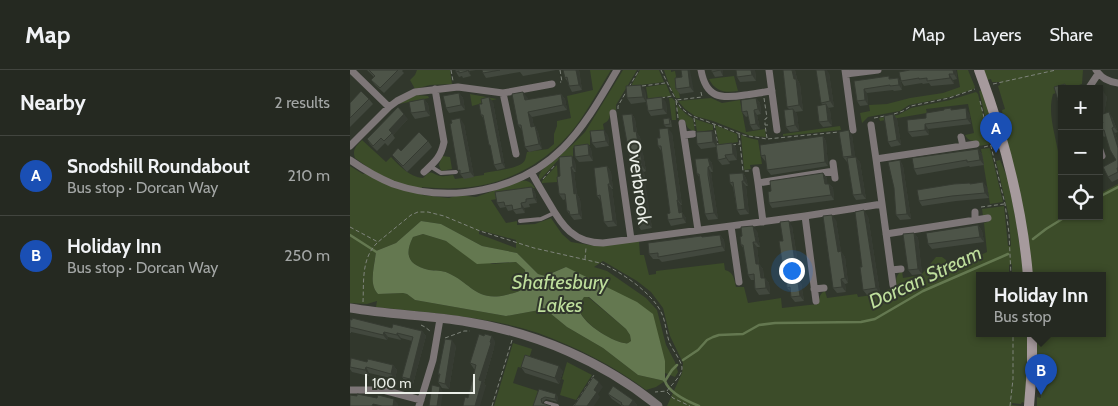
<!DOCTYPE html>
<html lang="en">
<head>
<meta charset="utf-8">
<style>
	:root { --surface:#252921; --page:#31352e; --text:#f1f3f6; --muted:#a3a6a5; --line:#42453f; --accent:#f29aaf }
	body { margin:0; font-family:Cabin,sans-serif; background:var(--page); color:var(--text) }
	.controls { position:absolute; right:15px; top:15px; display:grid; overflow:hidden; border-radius:0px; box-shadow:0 1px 4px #0004 }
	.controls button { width:45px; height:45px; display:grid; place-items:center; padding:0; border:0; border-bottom:1px solid var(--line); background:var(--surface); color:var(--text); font:25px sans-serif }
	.scale { position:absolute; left:15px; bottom:12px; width:110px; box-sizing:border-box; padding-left:5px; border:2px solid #ebefe8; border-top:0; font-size:14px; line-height:18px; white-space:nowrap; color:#ebefe8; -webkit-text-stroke:4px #31372c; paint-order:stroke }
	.you { position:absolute; left:441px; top:200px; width:18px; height:18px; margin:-12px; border:4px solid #fff; border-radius:50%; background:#1a73e8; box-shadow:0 0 0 8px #1a73e833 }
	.badge { display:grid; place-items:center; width:32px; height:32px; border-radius:50%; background:var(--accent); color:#fff; font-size:16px; font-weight:700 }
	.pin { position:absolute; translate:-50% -41px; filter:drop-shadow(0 1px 2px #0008) }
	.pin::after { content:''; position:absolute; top:26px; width:18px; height:15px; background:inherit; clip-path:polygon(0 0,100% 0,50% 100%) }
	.popup { position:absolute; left:626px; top:202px; width:130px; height:65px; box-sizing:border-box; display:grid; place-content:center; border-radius:0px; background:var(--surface); filter:drop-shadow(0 1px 4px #0005); font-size:16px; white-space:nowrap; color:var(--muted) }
	.popup b { font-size:19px; color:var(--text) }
	.popup::after { content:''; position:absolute; left:50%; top:100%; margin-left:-10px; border:10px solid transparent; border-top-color:var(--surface) }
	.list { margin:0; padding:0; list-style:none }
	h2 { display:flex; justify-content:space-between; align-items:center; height:65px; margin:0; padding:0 20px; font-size:21px }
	h2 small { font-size:16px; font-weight:400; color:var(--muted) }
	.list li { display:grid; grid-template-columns:32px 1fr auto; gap:15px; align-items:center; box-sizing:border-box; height:80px; padding:0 20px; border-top:1px solid var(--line) }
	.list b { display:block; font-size:19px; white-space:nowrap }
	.list p { margin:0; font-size:16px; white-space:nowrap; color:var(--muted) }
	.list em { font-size:16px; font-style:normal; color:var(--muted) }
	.icon { flex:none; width:28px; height:28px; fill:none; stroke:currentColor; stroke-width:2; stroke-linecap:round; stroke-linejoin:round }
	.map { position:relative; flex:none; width:768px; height:336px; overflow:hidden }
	header { display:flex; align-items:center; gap:30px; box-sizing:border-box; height:70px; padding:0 25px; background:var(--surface); border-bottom:1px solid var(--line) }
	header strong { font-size:24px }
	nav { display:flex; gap:28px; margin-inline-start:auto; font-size:18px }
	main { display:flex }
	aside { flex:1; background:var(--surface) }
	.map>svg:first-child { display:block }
</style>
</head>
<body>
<header>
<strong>Map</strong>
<nav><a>Map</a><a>Layers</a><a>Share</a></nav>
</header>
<main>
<aside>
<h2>Nearby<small>2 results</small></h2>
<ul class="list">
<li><span class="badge" style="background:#1a4fb4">A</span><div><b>Snodshill Roundabout</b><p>Bus stop · Dorcan Way</p></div><em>210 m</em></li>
<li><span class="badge" style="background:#1a4fb4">B</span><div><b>Holiday Inn</b><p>Bus stop · Dorcan Way</p></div><em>250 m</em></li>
</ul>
</aside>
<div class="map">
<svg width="768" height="336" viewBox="0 0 768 336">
	<rect width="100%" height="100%" fill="#31372c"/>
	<!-- green -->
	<path fill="#3c4c29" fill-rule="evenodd" d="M67 0H100L102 14 80 15 65 19 60 10 65 5Z
		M240 0H261C251 16 242 33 231 49 204 89 158 116 110 118 97 119 84 118 72 117V125L99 128 108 125 126 127 171 111C178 110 181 112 185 118L147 124V129L141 130 156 153 167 151V155L185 154 201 148 212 164 221 172 246 176 289 171 290 185H294L299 205 306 204V201L374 193 375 200C384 202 384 209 386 217H394L398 233 431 228 432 238 468 234C469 228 470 223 475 221L477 228 507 224 508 227 536 223V220L547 218C546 211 545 205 552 201L553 208 571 205 586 187H592L596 190 598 198 605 197 637 182 634 153 640 151 639 145 633 146 632 139 654 136 658 176H661L659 147 646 91 650 90 658 109 666 151 674 206H662V194L659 195V206H630V264H677V293L675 333 672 332 671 334 662 333V335L671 336H317L332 303 333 293 320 266 313 238 301 222 287 211 253 191 244 197 257 201 296 228 307 240 316 275 325 292 328 302 325 307 315 303V291L216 197 194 206 188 204 167 183 132 176 91 154 71 151 46 173 26 181C25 194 18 214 28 224L53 223 57 224 65 230 156 246 195 239 217 257 253 278 288 305 315 311 306 317 296 320C264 296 226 277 188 263 137 246 79 243 26 237L27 231 17 234 0 233V96L13 104 23 101 5 88C2 80 6 76 12 70L36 92 41 87C50 96 59 107 73 108 82 98 81 104 91 106 94 107 100 105 103 105L105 109 134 105V103C144 101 171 99 175 90 176 88 176 85 177 82L198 79 204 74V64L207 56V51L221 48 217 26 243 20ZM129 160 166 170V178L129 164Z
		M273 0H287L266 35V40L260 41C260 48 259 51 253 54L254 60 240 62V75L223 78V87L210 88 189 111V105L192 100 222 75 235 62Z
		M290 0H309L314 12 282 16V14Z
		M314 0H321V2L325 1 330 28H326C321 19 317 10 314 0Z
		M607 0H618L625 17 624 19 600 27 559 35 550 41 544 42 523 46 518 47 512 53 510 43 520 41 519 35 537 34 560 28 593 23 610 17Z
		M633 0H733L732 14 718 19H712V21L703 24C697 44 706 66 709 87 711 107 712 126 712 146H749V124L768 114V336H687V327L691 328V322L688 321 686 264H752V206H682L655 62 652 40 655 39 648 16 650 15V12H642L641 9 637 10Z
		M384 6 388 21C376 23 365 22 359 9Z
		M316 14 321 26 298 29 296 17Z
		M632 20 644 58 646 78 643 79 629 21Z
		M626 22 628 24 640 74 629 76 628 71C622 71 618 71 615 65L624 63 618 34 576 39 577 43 530 51 529 48 548 45 561 38 600 30Z
		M120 24 147 29 122 36Z
		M65 25 78 26 79 28 49 34Z
		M319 28H322L325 31 326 50H322Z
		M361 28 372 33 390 30 396 62 415 59 416 67 401 66 363 51 345 46 335 39 328 31Z
		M327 35 336 44 343 49 345 61C338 60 336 56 335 50L329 51Z
		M345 49 363 55V60L347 62Z
		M365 55 387 64 388 72 369 75Z
		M490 56 491 60 433 66V64Z
		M391 65 399 68 408 70 412 94 400 95 401 99 394 100Z
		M640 78 653 132 640 134 631 79Z
		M92 86 100 87 102 99 91 101 89 95Z
		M207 95 208 112 192 113V111Z
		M73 164 96 171 142 194 166 192 175 200 177 216C170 222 164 223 156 225 126 232 121 213 98 203 92 200 85 201 79 200 58 195 54 185 63 167Z
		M234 227H238L276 259 280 265 281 271C278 273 278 274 274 273 261 271 230 252 229 237 229 233 232 230 234 227Z
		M163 273 182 279 176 299 168 297 163 313 188 321 184 336H144Z
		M217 292 242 305 226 330 210 325 214 310 212 309Z"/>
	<!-- water -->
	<path fill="#647850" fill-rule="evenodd" d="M71 151 91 154 132 176 167 183 188 204 195 206 216 197 287 232 303 244 315 291V311L288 305 253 278 217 257 195 239 156 246 65 230 57 224 53 223 28 224C18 214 25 195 26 181L46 173ZM73 164 96 171 127 194 166 192 175 200 177 216C170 222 164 223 156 225 126 232 121 213 98 203 92 200 85 201 79 200 58 195 54 185 63 167ZM234 227H239L276 259 280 265 281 271C278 273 278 274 274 273 261 271 230 252 229 238 229 234 232 230 234 227Z"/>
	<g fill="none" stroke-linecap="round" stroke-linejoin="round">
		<!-- stream -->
		<path stroke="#647850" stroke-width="2.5" d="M749 127 768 117
			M0 165 28 183
			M683 169 696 159 717 146
			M333 290 348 280 357 270 363 267 369 265 393 264 409 255 425 253 511 252 525 249 573 221 658 184
			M314 310 315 311 322 300 327 295
			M315 311C319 323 339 332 349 336"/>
		<!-- path -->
		<path stroke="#7f847b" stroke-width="1" stroke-dasharray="4 2.5" stroke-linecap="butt" d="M101 0 103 11
			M210 0 212 12H210
			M311 0 326 30 331 38 340 45 393 65 417 69 489 62
			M643 14 706 0
			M292 16 315 13
			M279 17 289 0
			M311 28 322 26
			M414 28 417 48 415 49V55
			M630 31 655 134 659 163 661 206
			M268 39V36L276 22
			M544 44 553 41 561 36 599 28 625 19
			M328 48 326 30 352 27 351 22
			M344 48 345 56
			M524 48 535 46
			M364 54 368 75
			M389 64 393 101H400
			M417 68 415 55H418
			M382 75 390 74
			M634 77 642 75
			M193 109 205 95
			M631 137 654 134
			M0 157 28 172 61 145 68 142H78L94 146 130 161 184 178 250 193C270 201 303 223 312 244 316 253 316 264 320 274 323 280 332 292 332 298 332 306 321 315 317 321L305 322
			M235 189 236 178
			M13 232C14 211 11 188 28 172
			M71 255 75 257 80 261
			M95 268 114 261H120
			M317 322 323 328 340 336
			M142 336 162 270
			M224 336 244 305
			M660 336 663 309V264"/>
		<!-- service -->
		<path stroke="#7d7677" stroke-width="4" d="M80 96 91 103 106 102
			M170 151 191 149 204 143
			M196 333 207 336"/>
		<!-- minor -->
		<path stroke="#7d7677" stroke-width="7" d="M1 0 39 37
			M351 0C356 28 370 29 395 25 404 24 413 22 422 21
			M419 0 427 60
			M495 0 503 60
			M746 0C751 8 759 12 768 13
			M496 4 528 0
			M738 19 748 4
			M153 23 166 84
			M263 43 281 169
			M332 53 348 160
			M521 55 526 89
			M334 65 343 64
			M611 67 613 76
			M0 76 39 37 47 31 65 22 108 17 153 23 202 14
			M749 77 752 86
			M0 90C13 99 28 108 43 114 100 134 170 121 213 78 235 56 251 27 267 0
			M483 93 485 108
			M406 100 408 113
			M74 102C85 92 91 87 94 72L85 19
			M181 102C187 113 193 123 199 133 212 156 224 173 253 173L455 146 532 134
			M625 142V150
			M455 146 466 231
			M413 152 408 113 484 101
			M381 156 389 212
			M536 164 638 148
			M541 200 551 199
			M543 215 526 89 626 74
			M464 219 474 218
			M0 320H33L71 330
			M69 336 83 290 90 249"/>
		<!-- tertiary -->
		<path stroke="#7d7677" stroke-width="9" d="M0 238C39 245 79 245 118 252 187 263 254 292 308 336"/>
		<!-- secondary -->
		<path stroke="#a69a9d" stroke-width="10" d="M629 0C654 67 672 135 678 206
			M679 336 682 298V264"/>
	</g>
	<!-- wall -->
	<path fill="#42483e" d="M17 0H53L52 1 54 3 34 23 25 15 21 10 24 7Z
		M105 0H126L119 1 121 6 113 8 112 6 109 7 106 2Z
		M132 0H206L173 6 170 2 136 8 133 3Z
		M229 0 232 20 222 22 219 16 218 12 215 8Z
		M331 0 344 22 330 24 326 19 332 7Z
		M361 0H373V6L365 7Z
		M386 0H405L406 11 390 12 387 7Z
		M433 0H445L447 9 450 14 453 41 445 42 447 44 449 61 440 62 436 57 439 39 437 37Z
		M560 0H606L607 9 603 10 604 14 581 16 579 13 573 14 572 13 554 16 551 11Z
		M479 3 484 37 478 38 480 40 482 56 473 57 469 52 473 35 471 33Z
		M548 8 551 12 552 20 544 21 543 20 517 23 518 35 510 36 507 31 504 11Z
		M295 20 296 29 316 32 317 44 301 46 298 41 296 32 281 34 277 28Z
		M749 21 757 27 754 43 762 47 768 62 765 63 768 72V109L762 112 758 107 766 90 756 66 754 67 750 62 753 53 752 44H749Z
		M109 23 113 28 115 40 99 43 96 38Z
		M211 24 215 29 217 40 182 47 184 57 185 56 188 62 192 79 179 82 175 77 172 60 168 55 177 27 178 30Z
		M406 28 410 33 411 44 407 45 410 59 403 60 400 55 398 46 396 47 392 42Z
		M19 29 23 34 0 57V33Z
		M74 29 78 34 80 46 65 49 61 43Z
		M143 32 155 98 147 100 144 95 141 77 139 75 134 49 131 45Z
		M602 40 619 43 621 54 578 59 579 65 562 67 558 62 576 48Z
		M282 44 285 49 287 63 290 67 292 82 293 84 296 101 294 102 296 121 302 158 291 160 287 154Z
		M543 44 547 49 551 75 541 77 538 72Z
		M319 48 321 51 322 57H316L314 55Z
		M58 49 43 65 45 68 38 76 35 73 27 81 20 74 17 69Z
		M114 54 124 107 114 109 108 101Z
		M362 61 366 66 367 75 382 73 386 78 387 90 379 91 380 94 372 95 368 90 366 77 351 79 347 74Z
		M322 63 332 135H331L332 143 336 148V153L321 156 318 150 320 143 312 82 308 76 310 68Z
		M258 65 259 76 246 78 242 73Z
		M502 65 505 87 510 92 516 129 506 130 503 125 498 92H497L493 87Z
		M473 66 476 71 478 96 421 105 417 100 416 90 415 91 411 86Z
		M78 71 82 77 57 102 46 90 42 85 51 81Z
		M238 74 241 79 243 91 229 92 225 87Z
		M628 79 632 84 634 95 620 97 619 96 567 105 564 99Z
		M358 88 362 93 363 102H361L362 110 368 149 358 150 355 144 350 108 347 104Z
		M550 90 553 96 561 149 550 150 546 145 544 118Z
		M225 91 226 102H224L227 124 230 129 232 149 224 150 217 141 216 129 213 130 209 124 210 106Z
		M257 96 261 102 263 119H262L267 156 258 157 254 152 251 131 247 126Z
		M393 103 396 108 398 116H396L399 144 390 145 387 140 383 117 380 113Z
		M473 103 477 108V114H479L483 118 484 130 422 138 419 133 421 121Z
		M620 113 621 114 637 117 639 128 606 131 572 136 569 131Z
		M182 117 185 122 187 133 179 134 180 137 174 138 175 143 166 144 163 140 158 141 156 137 150 138 147 133Z
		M518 146 530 223 517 225 513 220 512 197Z
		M486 150 491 182 495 187 498 213 495 214 496 222 487 223 483 218Z
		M628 155 632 161 634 172 582 179 578 174Z
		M442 156 454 231 445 232 441 227V222L437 218 436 209 434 206 433 171Z
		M407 161 410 177H407L409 194 413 199 414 208H415L419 213 420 224 409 225 405 219 404 210H401L398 205 394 179 391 175Z
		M564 163 568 168 572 204 562 205 558 200Z
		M370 165 374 170 375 181 312 192 309 189H303L299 184 353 167Z
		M0 249 42 258 72 261 76 266 63 314 56 313 52 307 62 271 51 268V270L38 267 37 270 1 262V263H0Z
		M145 271 144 277V278L134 313 136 316 118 328 125 299H124L120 293Z
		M106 276 99 319 92 318 88 312 89 305 88 304Z
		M0 291 43 295 47 300 45 309 19 303V306L2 302 0 299Z
		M171 297 213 301 209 314 175 303Z
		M189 319 208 327 207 332 196 329 193 332V334L183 336Z
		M258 324 283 330 287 335 286 336H272L262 329Z"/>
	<!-- shaded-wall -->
	<path fill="#363b32" d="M117 0H119V1L121 6Z
		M226 0H229L232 20 229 15Z
		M338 0H340L344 22 340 17Z
		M370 0H373V6Z
		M401 0H405L406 11 402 5Z
		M442 0H445L447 9 450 14 453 41 449 35Z
		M475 0H477L479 3 484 37 480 31Z
		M603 0H606L607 9 604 4Z
		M599 4 603 10 604 14 600 8Z
		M548 8 551 12 552 20 549 15Z
		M291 15 295 20 296 32 293 27Z
		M514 19 517 23 518 35 515 30Z
		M753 21 757 27 754 45 750 39Z
		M173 22 177 27 179 35 175 30Z
		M109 23 113 28 115 40 111 35Z
		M211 24 215 29 217 40 213 35Z
		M139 27 143 32 155 98 152 93Z
		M312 27 316 32 317 44 313 39Z
		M406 28 410 33 411 44 408 39Z
		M74 29 78 34 80 46 76 41Z
		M476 34 480 40 482 56 478 51Z
		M616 38 619 43 621 54 617 49Z
		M443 39 447 44 449 61 445 55Z
		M404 40 407 45 410 59 406 54Z
		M178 42 182 47 185 63 181 57Z
		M759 42 762 47 768 62 764 57Z
		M54 44 58 49 43 65 39 60Z
		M282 44 285 49 287 63 290 67 296 101 292 96 284 62Z
		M543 44 547 49 551 75 547 70Z
		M110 48 114 54 124 107 120 102Z
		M575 54 578 59 579 65 575 60Z
		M185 56 188 62 192 79 189 74Z
		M318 58 322 63 332 135 328 130Z
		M762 58 765 63 768 72V78Z
		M254 60 258 65 259 76 256 71Z
		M499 60 502 65 506 91 502 86Z
		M362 61 366 66 367 77 363 72Z
		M473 66 476 71 478 96 475 92Z
		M382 73 386 78 387 90 383 84Z
		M238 74 241 79 243 91 239 85Z
		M628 79 632 84 634 95 630 90Z
		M375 85 379 91 380 94 376 88Z
		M222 86 225 91 226 102 223 97Z
		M506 87 510 92 516 129 512 124Z
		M358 88 362 93 363 102 360 96Z
		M550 90 553 96 561 149 557 144Z
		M257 96 261 102 263 119 260 114Z
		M290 96 294 102 302 158 298 153Z
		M221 97 224 102 227 124 230 129 232 149 229 144 224 124Z
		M358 97 361 102 368 149 364 143Z
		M393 103 396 108 398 116 394 111Z
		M473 103 477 108 478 119 475 114Z
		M392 111 396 116 399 144 395 139Z
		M633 112 637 117 639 128 635 123Z
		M258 114 262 119 267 156 263 151Z
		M479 114 483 118 484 130 481 125Z
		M182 117 185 122 187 133 184 128Z
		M327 130 331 135 333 148 329 143Z
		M171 133 174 138 175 143 172 138Z
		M514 140 518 146 530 223 526 218Z
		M332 142 336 148V153L333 148Z
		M482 145 486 150 492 187 488 182Z
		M439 151 442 156 454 231 450 226Z
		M628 155 632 161 634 172 630 167Z
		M403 156 407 161 410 177 406 172Z
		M564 163 568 168 572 204 568 199Z
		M370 165 374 170 375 181 372 176Z
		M403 172 407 177 409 194 413 199 414 213 411 208 406 194Z
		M491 181 495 187 498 213 495 208Z
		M415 208 419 213 420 224 416 218Z
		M491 209 495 214 496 222 492 217Z
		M72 261 76 266 63 314 60 309Z
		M34 262 38 267 37 270 33 265Z
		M47 263 51 268V270L47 265Z
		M142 266 145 271 144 277V278L134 313 136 316 130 336H125L129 310Z
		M102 270 106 276 99 319 95 314Z
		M43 295 47 300 45 309 41 304Z
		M209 296 213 301 209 314 205 308Z
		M16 297 19 303V306L15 300Z
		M249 312 253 317 248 324 250 327 244 336H237L244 320Z
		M90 317 93 322 91 336H87Z
		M206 324 208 327 207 332 205 329Z
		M44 329 48 334V336H43Z
		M283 330 287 335 286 336H279Z"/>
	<!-- building -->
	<path fill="#4d5448" stroke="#363b32" d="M19 0H48L30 18 21 10 25 6Z
		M105 0H117V1L109 3V1L106 2Z
		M132 0H150L133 3Z
		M213 0H226L229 15 219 16 217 7 215 8Z
		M331 0H338L340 17 326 19 325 8 332 7Z
		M361 0H370L362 2Z
		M386 0H401L402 5 387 7Z
		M433 0H442L444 9H446L449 35 437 37Z
		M466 0H475L480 31 471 33Z
		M560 0H603L604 4H599L600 8 577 11V8L569 9V8L551 11 549 2Z
		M539 6V9L548 8 549 15 540 16V15L514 19 515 30 507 31 504 11Z
		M715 14 716 19H712V36L710 37 704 17Z
		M291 15 293 27 277 28 276 16Z
		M11 21 19 29 0 48V33Z
		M749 21H753L750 39H749Z
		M173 22 175 30 211 24 213 35 178 42 181 57 185 56 189 74 175 77 171 55H168L162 24Z
		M109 23 111 35 96 38 93 26Z
		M139 27 152 93 144 95 140 75H139L133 45H131L129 34H132L131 29Z
		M312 27 313 39 298 41 296 29Z
		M406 28 408 39 404 40 406 54 400 55 397 41 392 42 391 30Z
		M74 29 76 41 61 43 59 32Z
		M476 34 478 51 469 52 467 36Z
		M48 37 54 44 39 60 42 63 34 71 31 68 23 76 17 69Z
		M601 38V40L616 38 617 49 575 54V60L558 62 557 50 576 48V43L594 40V39Z
		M443 39 445 55 436 57 434 40Z
		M759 42 764 57 762 58 768 78V98H767L768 102 758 107 753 97 766 90 760 80 754 60 750 62 749 54 753 53 750 45Z
		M282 44 284 62 286 61 289 79H290L292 96H290L292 115 298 153 287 154 285 138H287L282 100 272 45Z
		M543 44 547 70 538 72 534 46Z
		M110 48 120 102 110 104V100L108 101 100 54 102 53 101 50Z
		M319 48 320 54 314 55 313 49Z
		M318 58 328 130H327L329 143 332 142 333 148 318 150 317 144 320 143 311 76H308L307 68H310L309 59Z
		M254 60 256 71 242 73 240 61Z
		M499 60 502 86 493 87 489 62Z
		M362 61 363 72 347 74 346 62Z
		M69 62 78 71 53 96 42 85 48 78 51 81Z
		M473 66 475 92 417 100 415 85 411 86 410 75Z
		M382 73 383 84 375 85 376 88 368 90 366 75Z
		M238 74 239 85 225 87 224 76Z
		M628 79 630 90 617 92V90L564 99 562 88Z
		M222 86 223 97H221L224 124 226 123 229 144 220 145 219 141H217L215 124H209L207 107 210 106 209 87Z
		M506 87 512 124 503 125 497 88Z
		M358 88 360 96 358 97V105L364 143 355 144 349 104H347L345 89Z
		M550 90 557 144 546 145 544 118 538 92Z
		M257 96 260 114H258L263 151 254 152 250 125 247 126 244 98Z
		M393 103 394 111H392L395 139 387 140 383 112 380 113 379 104Z
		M473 103 475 114H479L481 125 419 133 418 122 421 121 420 111Z
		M633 112 635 123 602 126 569 131 567 120 604 114 620 113V114Z
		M182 117 184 128 176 129V132L171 133 172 138 163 140 162 135 155 136 154 132 147 133 145 122Z
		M514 140 526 218 513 220 510 197H512L505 142Z
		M482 145 488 182 491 181 495 208 491 209 492 217 483 218 473 146Z
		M439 151 450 226 441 227 440 217 437 218 436 206H434L429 171H433L430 152Z
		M628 155 630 167 578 174 576 163Z
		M403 156 406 172H403L406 194H409L411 208H415L416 218 405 219 404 204 398 205 393 175H391L390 167 392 166 391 157Z
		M564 163 568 199 558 200 553 164Z
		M370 165 372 176 308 187V183L299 184 298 173 351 166 352 167Z
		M2 248 42 258 43 254 72 261 60 309 52 307 63 267 47 263V265L34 262 33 265 0 257V249L2 250Z
		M129 264 134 266 135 264 142 266 140 272 141 273 129 310 132 311 125 336H113L115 327 118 328 126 295 120 293Z
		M95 269 102 270 95 314 88 312 90 304H88Z
		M175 285 209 296 205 308 171 297Z
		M1 288 17 292 18 289 43 295 41 304 16 297 15 300 0 297Z
		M243 307 249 312 244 320 247 322 237 336H224Z
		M82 315 90 317 87 336H79Z
		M263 316 283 330 279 336H274L271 334 272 333 258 324Z
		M189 319 206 324 205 329 195 327 191 329 192 333 201 336H183Z
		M7 324 27 328 28 325 44 329 43 336H32L23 334 22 336H0V325L7 326Z"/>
	<g text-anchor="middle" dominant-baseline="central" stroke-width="4" stroke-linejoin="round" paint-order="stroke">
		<!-- street labels -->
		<g font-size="19" fill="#ebefe8" stroke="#31372c">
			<text transform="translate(289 112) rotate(82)">Overbrook</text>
		</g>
		<!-- water labels -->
		<g font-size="20" font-style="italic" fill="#bede9c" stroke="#31372c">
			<text transform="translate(575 207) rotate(-25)">Dorcan Stream</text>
			<text x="210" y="212">Shaftesbury<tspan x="210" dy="23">Lakes</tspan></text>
		</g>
	</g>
</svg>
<div class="controls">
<button>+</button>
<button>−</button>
<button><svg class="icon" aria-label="locate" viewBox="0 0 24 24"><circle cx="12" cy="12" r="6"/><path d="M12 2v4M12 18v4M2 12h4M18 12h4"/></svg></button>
</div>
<div class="scale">100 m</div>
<div class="you"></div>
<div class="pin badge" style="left:646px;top:83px;background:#1a4fb4">A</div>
<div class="pin badge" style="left:691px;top:325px;background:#1a4fb4">B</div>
<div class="popup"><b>Holiday Inn</b>Bus stop</div>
</div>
</main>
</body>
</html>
